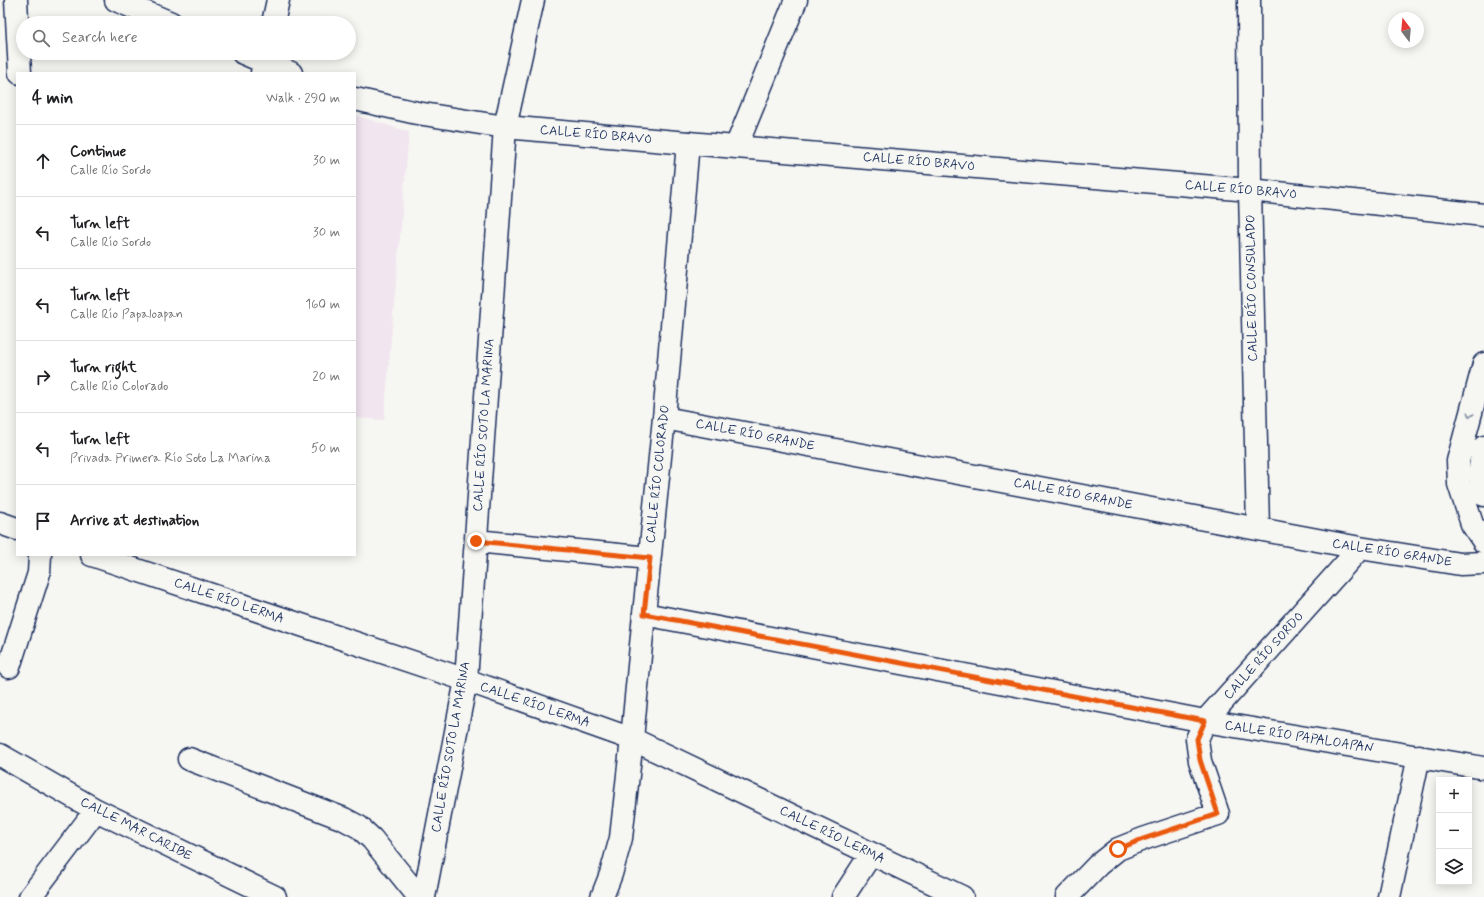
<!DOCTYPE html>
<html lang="en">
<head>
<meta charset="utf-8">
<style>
	:root { --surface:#fff; --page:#f6f6f6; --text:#202124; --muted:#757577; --line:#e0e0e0 }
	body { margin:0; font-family:Mynerve,sans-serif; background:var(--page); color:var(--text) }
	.controls { position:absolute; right:12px; bottom:12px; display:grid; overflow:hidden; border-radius:0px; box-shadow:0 2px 10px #0003 }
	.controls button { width:36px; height:36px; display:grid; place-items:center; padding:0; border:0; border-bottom:1px solid var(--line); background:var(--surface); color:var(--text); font:20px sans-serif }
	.compass { position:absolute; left:1388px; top:12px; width:36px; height:36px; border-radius:50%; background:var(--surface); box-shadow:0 2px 10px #0003; rotate:344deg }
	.stop { position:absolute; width:12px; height:12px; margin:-9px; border:3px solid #ea580c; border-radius:50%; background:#fff }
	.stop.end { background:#ea580c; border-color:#fff; box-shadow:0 1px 4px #0008 }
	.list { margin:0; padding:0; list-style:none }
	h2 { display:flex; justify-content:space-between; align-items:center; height:52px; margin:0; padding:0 16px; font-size:17px }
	h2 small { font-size:13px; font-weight:400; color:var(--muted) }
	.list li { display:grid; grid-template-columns:26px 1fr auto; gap:12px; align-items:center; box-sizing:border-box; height:72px; padding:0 16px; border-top:1px solid var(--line) }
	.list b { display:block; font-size:15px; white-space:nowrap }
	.list p { margin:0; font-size:13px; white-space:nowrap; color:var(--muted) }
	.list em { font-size:13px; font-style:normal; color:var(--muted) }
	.icon { flex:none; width:22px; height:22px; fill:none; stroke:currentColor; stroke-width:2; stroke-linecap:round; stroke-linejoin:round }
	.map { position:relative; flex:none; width:1484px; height:897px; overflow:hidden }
	.search { position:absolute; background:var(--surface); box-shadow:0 2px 10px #0003; left:16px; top:16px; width:340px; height:44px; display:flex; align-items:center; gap:10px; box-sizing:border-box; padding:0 14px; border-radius:22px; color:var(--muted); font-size:15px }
	.panel { position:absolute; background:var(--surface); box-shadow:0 2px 10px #0003; left:16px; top:72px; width:340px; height:484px; border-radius:0px }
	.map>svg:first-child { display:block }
</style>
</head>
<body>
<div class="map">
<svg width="1484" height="897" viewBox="0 0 1484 897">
	<rect width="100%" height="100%" fill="#f6f6f2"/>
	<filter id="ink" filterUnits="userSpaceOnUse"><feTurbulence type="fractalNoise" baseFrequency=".025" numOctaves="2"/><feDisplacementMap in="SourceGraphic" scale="8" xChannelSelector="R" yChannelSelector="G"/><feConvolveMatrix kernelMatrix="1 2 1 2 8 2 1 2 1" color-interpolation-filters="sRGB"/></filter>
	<g filter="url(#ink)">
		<!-- built -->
		<path fill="#f1e5ef" d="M355 115 409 132 384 420 355 418Z"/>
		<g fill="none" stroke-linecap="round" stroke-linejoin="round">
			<defs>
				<path id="minor" d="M16 0 20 73
					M116 0 171 23
					M1249 0 1250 190 1258 529
					M243 53 264 62 262 73
					M688 143 1250 190 1484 215
					M736 147 796 0
					M664 418 1360 548 1460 564 1484 563
					M0 523 17 529
					M476 541 649 558
					M92 555 466 680 632 739 962 897
					M9 667 39 573 40 555
					M0 755 96 810 275 897
					M189 759 344 819 359 827 372 839 419 897
					M30 897 96 810
					M424 897 466 680 505 127 533 0
					M602 897 611 874 621 838 632 739 644 614
					M843 897 871 854
					M1067 897 1098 865 1118 849 1143 839 1218 814 1200 761 1197 739 1205 721 1360 548
					M1389 897 1419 756"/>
				<path id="major" d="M273 23 278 0
					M266 53 264 62 291 73
					M355 99 417 113 505 127 688 143 664 418 644 614 1205 721 1484 768
					M1484 364 1458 461 1459 484 1472 524 1484 542
					M1484 447C1479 464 1479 477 1484 495"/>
			</defs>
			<!-- minor casing -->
			<use href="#minor" stroke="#1b2f5e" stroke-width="25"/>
			<!-- major casing -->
			<use href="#major" stroke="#1b2f5e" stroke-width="25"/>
			<!-- minor -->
			<use href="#minor" stroke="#f6f6f2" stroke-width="22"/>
			<!-- major -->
			<use href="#major" stroke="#f6f6f2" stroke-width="22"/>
		</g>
		<!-- one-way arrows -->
		<defs><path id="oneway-chevron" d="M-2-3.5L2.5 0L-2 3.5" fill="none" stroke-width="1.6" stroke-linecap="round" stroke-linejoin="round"/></defs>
		<use stroke="#8892a8" href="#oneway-chevron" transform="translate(1470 415) rotate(105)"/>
	</g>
	<g fill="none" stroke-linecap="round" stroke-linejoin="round" filter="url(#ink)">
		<!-- route -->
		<path stroke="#ea580c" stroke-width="5" d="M476 541 650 558 644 614 1205 721 1197 739 1200 760 1218 814 1143 839 1118 849"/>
	</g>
	<g text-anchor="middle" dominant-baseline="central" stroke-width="3" stroke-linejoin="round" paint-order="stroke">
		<!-- street labels -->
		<g font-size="13" fill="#1b2f5e" stroke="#f6f6f2">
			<text transform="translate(596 135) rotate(5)">CALLE RÍO BRAVO</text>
			<text transform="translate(919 162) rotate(5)">CALLE RÍO BRAVO</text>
			<text transform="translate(1241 190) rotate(5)">CALLE RÍO BRAVO</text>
			<text transform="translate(1252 288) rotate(-91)">CALLE RÍO CONSULADO</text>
			<text transform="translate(484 425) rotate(-86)">CALLE RÍO SOTO LA MARINA</text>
			<text transform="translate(755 435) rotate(11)">CALLE RÍO GRANDE</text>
			<text transform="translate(658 474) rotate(-84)">CALLE RÍO COLORADO</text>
			<text transform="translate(1073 494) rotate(11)">CALLE RÍO GRANDE</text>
			<text transform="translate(1392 553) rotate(9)">CALLE RÍO GRANDE</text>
			<text transform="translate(229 601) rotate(19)">CALLE RÍO LERMA</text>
			<text transform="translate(1264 656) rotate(-48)">CALLE RÍO SORDO</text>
			<text transform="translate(535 705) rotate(19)">CALLE RÍO LERMA</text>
			<text transform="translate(1299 737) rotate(9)">CALLE RÍO PAPALOAPAN</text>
			<text transform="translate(451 747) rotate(-80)">CALLE RÍO SOTO LA MARINA</text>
			<text transform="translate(136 829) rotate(27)">CALLE MAR CARIBE</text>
			<text transform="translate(832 835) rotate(26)">CALLE RÍO LERMA</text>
		</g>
	</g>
</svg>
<div class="controls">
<button>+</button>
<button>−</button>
<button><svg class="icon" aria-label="layers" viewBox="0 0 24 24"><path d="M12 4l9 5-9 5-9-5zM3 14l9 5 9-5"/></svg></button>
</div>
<svg class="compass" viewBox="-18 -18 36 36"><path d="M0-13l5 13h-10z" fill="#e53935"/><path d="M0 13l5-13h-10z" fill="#757577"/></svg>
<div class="stop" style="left:1118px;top:849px"></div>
<div class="stop end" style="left:476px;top:541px"></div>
<div class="search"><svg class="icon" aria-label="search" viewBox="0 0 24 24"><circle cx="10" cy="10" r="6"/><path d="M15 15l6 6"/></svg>Search here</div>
<section class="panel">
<h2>4 min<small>Walk · 290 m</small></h2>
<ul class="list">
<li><svg class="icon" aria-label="ahead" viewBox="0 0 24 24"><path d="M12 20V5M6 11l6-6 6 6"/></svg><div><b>Continue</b><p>Calle Río Sordo</p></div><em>30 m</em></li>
<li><svg class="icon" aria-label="left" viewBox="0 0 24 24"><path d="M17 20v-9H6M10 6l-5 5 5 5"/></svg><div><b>Turn left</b><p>Calle Río Sordo</p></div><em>30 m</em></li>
<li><svg class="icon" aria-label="left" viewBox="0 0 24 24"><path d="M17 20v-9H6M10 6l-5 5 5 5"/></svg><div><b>Turn left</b><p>Calle Río Papaloapan</p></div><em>160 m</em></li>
<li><svg class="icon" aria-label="right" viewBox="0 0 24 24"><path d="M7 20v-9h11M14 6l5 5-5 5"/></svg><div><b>Turn right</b><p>Calle Río Colorado</p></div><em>20 m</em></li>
<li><svg class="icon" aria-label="left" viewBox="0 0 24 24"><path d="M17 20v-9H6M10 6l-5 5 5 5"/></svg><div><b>Turn left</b><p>Privada Primera Río Soto La Marina</p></div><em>50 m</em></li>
<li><svg class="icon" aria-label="arrive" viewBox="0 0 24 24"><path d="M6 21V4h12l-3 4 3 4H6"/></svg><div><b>Arrive at destination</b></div></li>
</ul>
</section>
</div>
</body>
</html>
